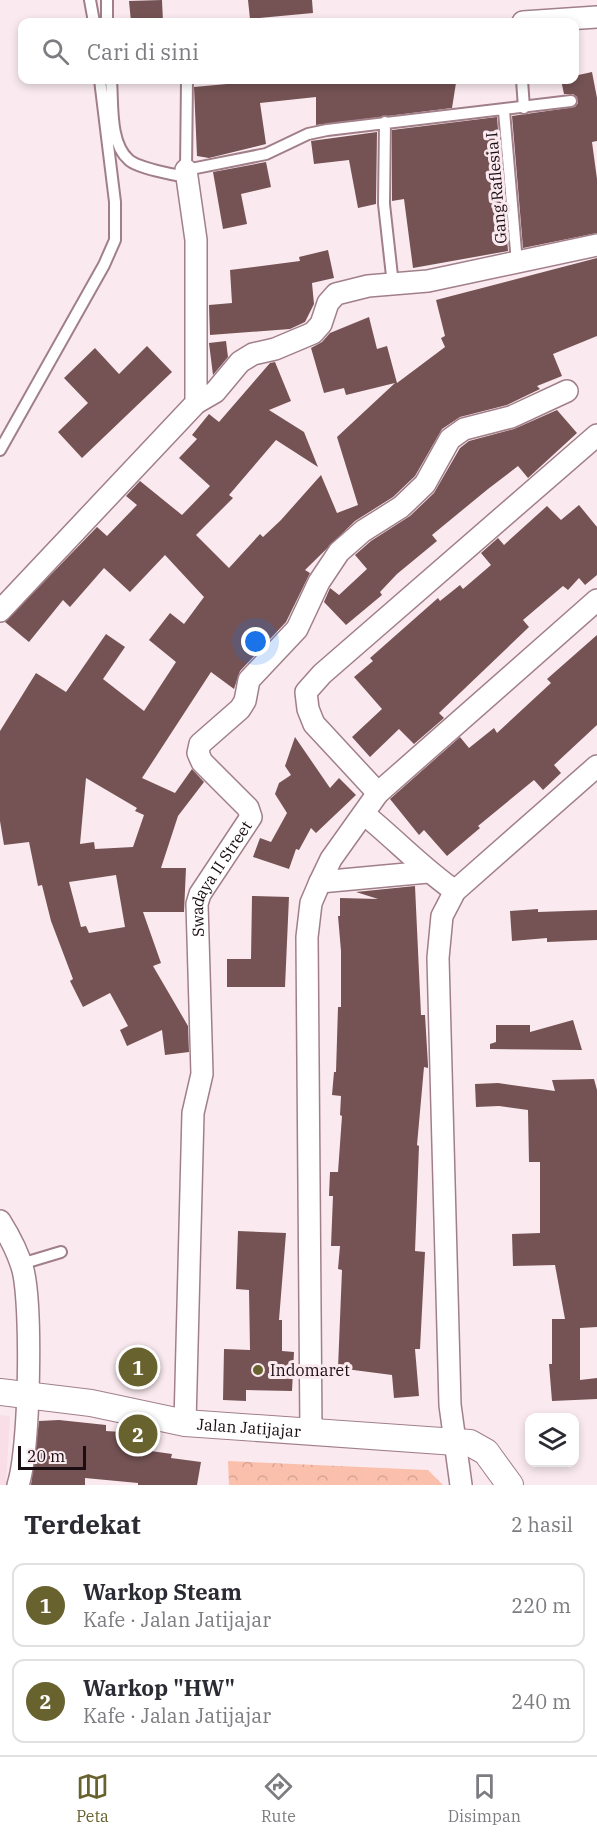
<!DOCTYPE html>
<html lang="id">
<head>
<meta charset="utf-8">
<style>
	:root { --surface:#fff; --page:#f2f2f3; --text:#2b2b33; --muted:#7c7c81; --line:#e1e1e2; --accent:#68622e }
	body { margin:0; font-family:"IBM Plex Serif",serif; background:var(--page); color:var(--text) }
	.controls { position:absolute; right:18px; bottom:18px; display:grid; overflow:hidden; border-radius:12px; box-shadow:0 3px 9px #0003 }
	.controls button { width:54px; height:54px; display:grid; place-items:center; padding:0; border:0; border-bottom:2px solid var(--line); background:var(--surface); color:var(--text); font:30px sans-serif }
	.scale { position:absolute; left:18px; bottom:15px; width:68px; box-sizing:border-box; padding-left:6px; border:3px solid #1a0e12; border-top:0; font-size:16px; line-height:21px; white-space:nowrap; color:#1a0e12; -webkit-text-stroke:4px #faeaef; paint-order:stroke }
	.you { position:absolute; left:256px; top:642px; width:21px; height:21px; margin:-15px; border:4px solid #fff; border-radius:50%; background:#1a73e8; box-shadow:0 0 0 9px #1a73e833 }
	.badge { display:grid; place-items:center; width:39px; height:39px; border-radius:50%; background:var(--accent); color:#fff; font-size:20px; font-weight:700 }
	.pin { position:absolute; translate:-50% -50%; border:3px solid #fff; box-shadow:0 2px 6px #0006 }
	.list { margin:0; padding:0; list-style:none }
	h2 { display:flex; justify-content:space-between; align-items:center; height:78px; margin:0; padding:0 24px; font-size:26px }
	h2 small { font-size:20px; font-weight:400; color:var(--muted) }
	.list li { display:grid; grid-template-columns:39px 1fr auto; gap:18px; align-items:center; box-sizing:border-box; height:84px; margin:0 12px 12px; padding:0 12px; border:2px solid var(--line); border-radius:12px }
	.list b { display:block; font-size:22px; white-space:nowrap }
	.list p { margin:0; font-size:20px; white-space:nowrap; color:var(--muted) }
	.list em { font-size:20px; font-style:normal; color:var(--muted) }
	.icon { flex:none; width:33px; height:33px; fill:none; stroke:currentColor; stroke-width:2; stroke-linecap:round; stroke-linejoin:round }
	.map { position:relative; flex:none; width:597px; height:1485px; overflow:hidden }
	.search { position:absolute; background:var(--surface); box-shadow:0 3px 9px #0003; left:18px; right:18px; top:18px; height:66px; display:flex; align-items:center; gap:15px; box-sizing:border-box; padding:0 21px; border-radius:12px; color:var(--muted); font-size:22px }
	.sheet { height:270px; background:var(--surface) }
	nav { display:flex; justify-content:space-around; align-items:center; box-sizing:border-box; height:84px; border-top:2px solid var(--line); background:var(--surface); font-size:16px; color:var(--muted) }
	nav a { display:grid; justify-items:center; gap:3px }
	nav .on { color:var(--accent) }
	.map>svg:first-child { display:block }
</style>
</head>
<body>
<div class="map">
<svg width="597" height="1485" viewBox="0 0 597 1485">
	<defs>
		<pattern id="park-crowns" width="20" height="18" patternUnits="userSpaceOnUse" patternTransform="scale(1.5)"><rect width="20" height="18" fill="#fbc0ac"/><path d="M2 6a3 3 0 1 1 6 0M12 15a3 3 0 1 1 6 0" fill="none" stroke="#d7a493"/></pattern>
	</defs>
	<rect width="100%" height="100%" fill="#faeaef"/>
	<!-- built -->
	<path fill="#fadee7" d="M0 1415 10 1416 6 1485H0Z"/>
	<!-- park -->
	<path fill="url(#park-crowns)" d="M228 1461 428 1470 443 1485H229Z"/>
	<!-- building -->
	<path fill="#755354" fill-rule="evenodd" d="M162 0 163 22H131L129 1Z
		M248 0H312L313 13 250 19Z
		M592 72 597 98V141L592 142 597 179V233L523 248 512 116 575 107 578 103 577 97 573 94H564L561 80H574V76Z
		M238 80H434L456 83 452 108 316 125V97L260 103 266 144 209 158 197 156 194 87 238 83Z
		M497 117 508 251 413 268 404 199 392 201V130Z
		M377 132 376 204 358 208 349 160 314 164 311 141Z
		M266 162 271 187 241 194 247 224 223 229 213 172Z
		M328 250 334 278 312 283 314 304 305 322 290 329 210 335 209 305 232 303 230 270 300 261 299 257Z
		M597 258V336L553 354 562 376 537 386 540 389 507 405 460 417 442 429 415 476 393 497 355 521 305 570 310 573 286 622 240 671 234 689 211 672 142 778 175 793 192 769 204 782 178 816 161 868H186L184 912H143L161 963 153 966 188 1026 189 1052 165 1055 162 1030 127 1046 120 1030 128 1026 110 993 83 1007 70 981 73 979 51 921 42 885 38 886 29 842 4 845 0 821V731L36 673 66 692 106 634 125 647 103 679 144 711 176 662 149 640 170 613 184 624 204 597 165 555 130 592 104 568 70 607 63 600 29 642 5 622 97 527 107 536 137 505 126 496 140 481 182 515 210 486 179 458 197 439 192 435 209 414 219 422 270 363 275 362 291 401 269 410 304 432 318 467 276 440 229 495 233 498 196 535 229 568 260 534 263 537 281 520 321 475 337 513 358 505 337 437 395 383 346 395 344 388 324 393 311 348 322 342 330 333 369 317 377 349 387 346 397 383 445 347 441 338 445 336 436 300ZM86 778 137 808 135 811 144 815 133 847 95 849 94 842 80 844ZM116 875 125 927 89 933 86 926 81 927 69 882Z
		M226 341 228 357 213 375 209 343Z
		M147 346 172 372 82 458 58 432 88 403 64 378 95 348 119 374Z
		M557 410 577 433 528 478 518 466 488 489 432 535 437 541 397 574 380 592 382 595 346 625 324 602 330 588 339 595 367 569 355 555 371 541 410 516 434 493 460 448 469 441 514 429Z
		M579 505 597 527V575L585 585 579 578 568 590 563 586 523 620 529 627 439 713 444 718 414 744 399 729 370 757 352 737 382 709 354 677 373 661 370 658 438 598 440 601 460 585 463 589 491 565 481 553 498 538 504 545 547 506 561 520Z
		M597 635V725L554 765 561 773 543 790 534 780 478 826 480 828 447 856 424 830 419 835 390 799 460 737 469 748 494 728 497 733 551 683 547 679Z
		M295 737 330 788 339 778 356 795 316 833 311 828 299 850 296 849 289 869 253 857 260 838 271 842 287 813 275 794 279 783 291 775 285 766Z
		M415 886 421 1015H425L428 1065V1068L424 1067 417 1145 419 1146 415 1251 425 1252 420 1349H415L419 1396 394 1398 392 1375 338 1368 342 1270 338 1269 340 1246H331L333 1196H329L330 1172H338L342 1116 340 1115 341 1096 332 1095 334 1072H336L338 1007H341V951L338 916H340V898L378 899 356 892Z
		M252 896 289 897 285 987H227V959H251Z
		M538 909V912L597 910V940L547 942V938L512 941 510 911Z
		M573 1020 582 1050 490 1049V1044L496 1042V1025H530V1032Z
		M594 1079 597 1090V1327L580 1328V1380L597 1378V1399L552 1401 549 1364H552V1319H565L555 1265 513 1266 512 1234 540 1233V1162H529L528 1110 499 1106 476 1107 475 1084 498 1083 555 1091 552 1080Z
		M238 1231 286 1233 279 1320H282V1351L294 1352 292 1391 246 1390V1401L223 1400 224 1349 250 1350 249 1290 236 1289Z
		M59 1420 106 1425V1431L138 1433 137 1449 172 1454 171 1458 201 1462 197 1485H138V1483L85 1478V1485H31L39 1421Z"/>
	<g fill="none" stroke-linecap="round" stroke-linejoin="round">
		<defs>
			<path id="service" d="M90 0 94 22
				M107 22V0
				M111 80C113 103 109 143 129 160 138 168 174 175 187 177
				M187 80 186 170 266 154 308 134 327 130 571 101
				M522 80 524 108
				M504 111 517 263
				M385 122 384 204 393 285
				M0 450 104 265 115 240V202L100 80
				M21 1264 61 1252"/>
			<g id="minor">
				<path d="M523 22 597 17"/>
				<path d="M196 403 215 392 240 362 253 354 275 349 313 333 321 324 328 303 336 294 368 286 428 281 597 245"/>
				<path d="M0 611 196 403V240L186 170"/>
				<path d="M378 793 314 724 308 709 306 692 322 674 597 435"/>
				<path d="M364 814C395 839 422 868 455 891"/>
				<path d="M320 882 428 872"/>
				<path d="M0 1221C10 1237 18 1252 23 1270 32 1307 30 1449 18 1485"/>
				<path id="s1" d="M185 1423 193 1113 202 1074 197 904 200 894 251 817 248 808 202 762 198 753 200 744 240 709 245 701 249 680 297 629 319 582 339 552 363 531 401 507 425 484 450 439 464 429 511 417 567 391"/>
				<path d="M311 1432 307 937 311 903 320 882 331 859 378 793 597 600"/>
				<path d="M461 1485 450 1405 438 958 442 916 455 891 597 766"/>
			</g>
			<g id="tertiary">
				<path id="s2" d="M0 1392 91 1403 185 1423 470 1443 486 1452 510 1485"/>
			</g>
		</defs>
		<!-- service casing -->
		<use href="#service" stroke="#a17f89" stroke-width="14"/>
		<!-- minor casing -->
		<use href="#minor" stroke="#a17f89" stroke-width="24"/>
		<!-- tertiary casing -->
		<use href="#tertiary" stroke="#a17f89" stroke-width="28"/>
		<!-- service -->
		<use href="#service" stroke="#fff" stroke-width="10"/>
		<!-- minor -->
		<use href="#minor" stroke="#fff" stroke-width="21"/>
		<!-- tertiary -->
		<use href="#tertiary" stroke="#fff" stroke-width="26"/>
	</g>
	<!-- markers -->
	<circle fill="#68622e" stroke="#faeaef" stroke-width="2" cx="258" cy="1370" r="6"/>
	<g text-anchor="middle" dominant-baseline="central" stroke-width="6" stroke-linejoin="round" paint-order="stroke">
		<!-- street labels -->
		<g font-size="16" fill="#1a0e12" stroke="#faeaef">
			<text transform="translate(496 188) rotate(-95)">Gang Raflesia I</text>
			<text stroke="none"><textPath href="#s1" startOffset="552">Swadaya II Street</textPath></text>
			<text stroke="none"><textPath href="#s2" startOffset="252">Jalan Jatijajar</textPath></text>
		</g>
		<!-- poi labels -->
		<g font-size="16" fill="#1a0e12" stroke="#faeaef" text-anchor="start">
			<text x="270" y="1370">Indomaret</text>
		</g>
	</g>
</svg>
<div class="controls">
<button><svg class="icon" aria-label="layers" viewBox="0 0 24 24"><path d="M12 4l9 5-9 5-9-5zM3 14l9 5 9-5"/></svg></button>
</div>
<div class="scale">20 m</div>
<div class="you"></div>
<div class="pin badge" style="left:138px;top:1367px">1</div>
<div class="pin badge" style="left:138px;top:1434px">2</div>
<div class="search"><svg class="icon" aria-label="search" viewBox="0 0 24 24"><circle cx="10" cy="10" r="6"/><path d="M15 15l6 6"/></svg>Cari di sini</div>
</div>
<section class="sheet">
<h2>Terdekat<small>2 hasil</small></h2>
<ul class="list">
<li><span class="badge">1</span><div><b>Warkop Steam</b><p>Kafe · Jalan Jatijajar</p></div><em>220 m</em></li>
<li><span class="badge">2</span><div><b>Warkop &quot;HW&quot;</b><p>Kafe · Jalan Jatijajar</p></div><em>240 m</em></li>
</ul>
</section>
<nav>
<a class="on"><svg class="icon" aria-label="map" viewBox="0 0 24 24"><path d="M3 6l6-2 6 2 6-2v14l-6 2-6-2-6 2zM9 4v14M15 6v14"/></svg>Peta</a>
<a><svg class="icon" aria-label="directions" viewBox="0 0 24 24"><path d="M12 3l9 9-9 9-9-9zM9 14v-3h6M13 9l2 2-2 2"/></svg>Rute</a>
<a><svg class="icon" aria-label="saved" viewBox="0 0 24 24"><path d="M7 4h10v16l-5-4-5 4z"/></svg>Disimpan</a>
</nav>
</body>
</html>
